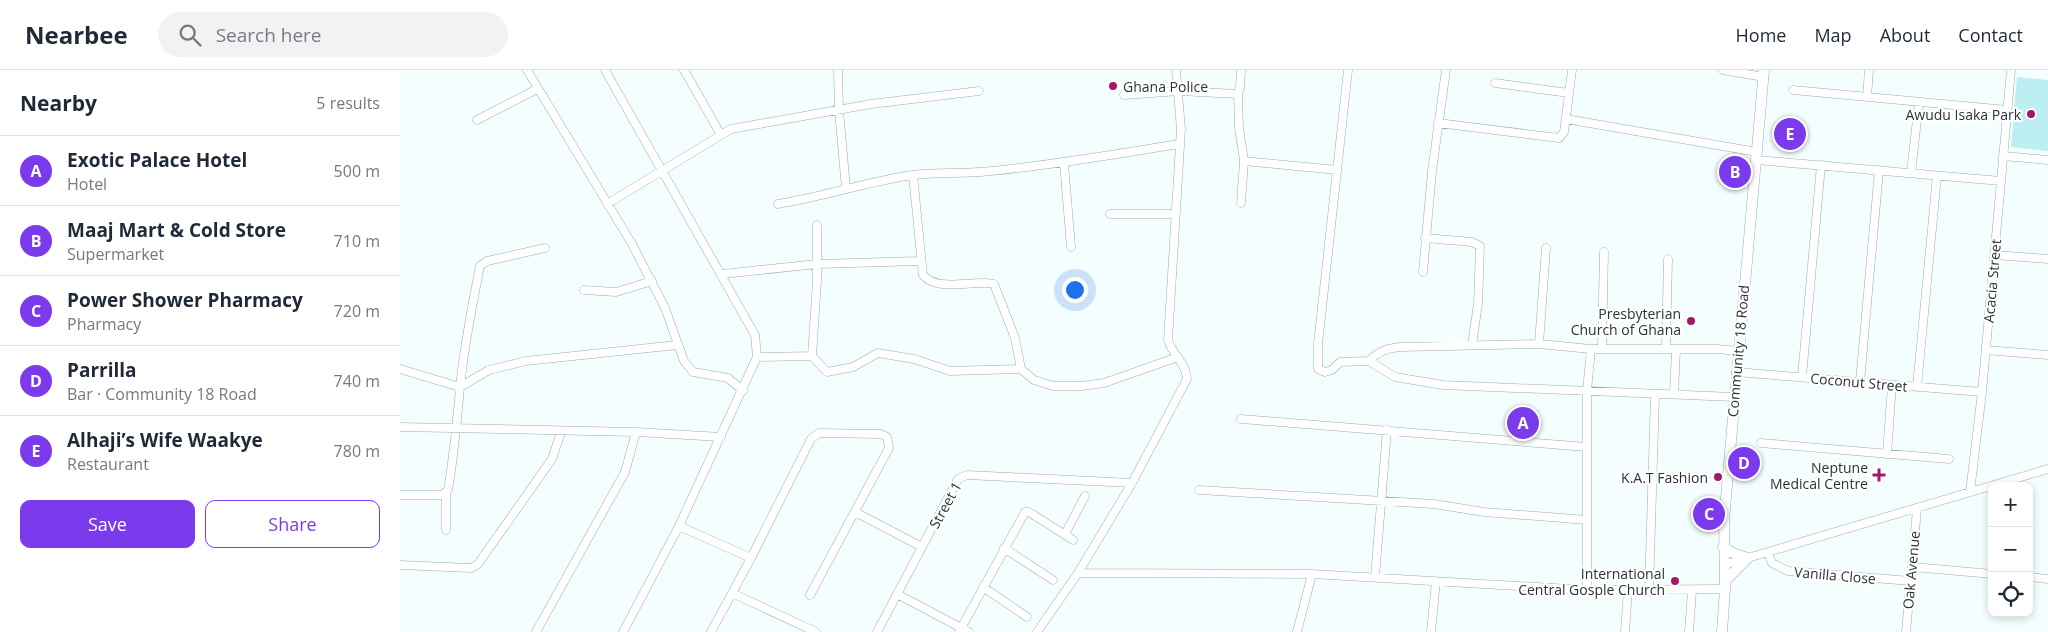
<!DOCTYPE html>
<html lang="en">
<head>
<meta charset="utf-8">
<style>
	:root { --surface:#fff; --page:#f2f2f3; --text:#1f2937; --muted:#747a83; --line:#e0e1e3; --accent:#7c3aed }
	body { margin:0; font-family:"Open Sans",sans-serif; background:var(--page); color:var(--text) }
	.controls { position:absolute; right:15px; bottom:15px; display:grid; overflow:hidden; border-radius:10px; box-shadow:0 2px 8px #0003 }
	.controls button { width:45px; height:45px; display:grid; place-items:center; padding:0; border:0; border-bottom:1px solid var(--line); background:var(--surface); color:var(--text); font:25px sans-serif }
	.you { position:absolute; left:674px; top:219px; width:18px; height:18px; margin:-12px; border:4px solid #fff; border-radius:50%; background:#1a73e8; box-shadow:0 0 0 8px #1a73e833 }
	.badge { display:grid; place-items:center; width:32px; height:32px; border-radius:50%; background:var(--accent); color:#fff; font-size:16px; font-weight:700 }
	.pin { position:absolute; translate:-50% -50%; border:2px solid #fff; box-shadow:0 1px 5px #0006 }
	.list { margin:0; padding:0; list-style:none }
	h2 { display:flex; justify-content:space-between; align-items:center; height:65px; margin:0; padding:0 20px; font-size:21px }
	h2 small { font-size:16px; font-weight:400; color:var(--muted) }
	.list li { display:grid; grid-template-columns:32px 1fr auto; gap:15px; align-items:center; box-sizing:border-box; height:70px; padding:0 20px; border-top:1px solid var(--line) }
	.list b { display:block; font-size:19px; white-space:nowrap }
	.list p { margin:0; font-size:16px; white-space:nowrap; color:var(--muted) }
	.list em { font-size:16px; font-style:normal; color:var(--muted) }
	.actions { display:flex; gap:10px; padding:15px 20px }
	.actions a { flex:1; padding:11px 0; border:1px solid var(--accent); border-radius:10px; text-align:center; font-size:18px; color:var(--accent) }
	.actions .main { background:var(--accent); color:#fff }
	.icon { flex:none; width:28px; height:28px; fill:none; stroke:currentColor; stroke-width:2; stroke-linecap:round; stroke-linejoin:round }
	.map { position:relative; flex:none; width:1648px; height:562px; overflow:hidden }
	header { display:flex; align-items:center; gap:30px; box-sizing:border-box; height:70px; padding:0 25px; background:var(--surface); border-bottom:1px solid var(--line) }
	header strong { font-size:24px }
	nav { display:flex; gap:28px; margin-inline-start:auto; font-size:18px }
	.search { width:350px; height:45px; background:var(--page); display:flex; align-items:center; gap:12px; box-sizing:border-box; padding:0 18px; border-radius:28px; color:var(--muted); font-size:19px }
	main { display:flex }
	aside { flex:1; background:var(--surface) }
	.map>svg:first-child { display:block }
</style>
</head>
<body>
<header>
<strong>Nearbee</strong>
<div class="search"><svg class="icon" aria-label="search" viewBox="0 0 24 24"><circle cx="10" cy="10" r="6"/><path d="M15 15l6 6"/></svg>Search here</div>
<nav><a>Home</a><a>Map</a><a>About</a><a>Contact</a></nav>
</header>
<main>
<aside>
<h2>Nearby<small>5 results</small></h2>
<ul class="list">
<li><span class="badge">A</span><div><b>Exotic Palace Hotel</b><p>Hotel</p></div><em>500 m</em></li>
<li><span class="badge">B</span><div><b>Maaj Mart &amp; Cold Store</b><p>Supermarket</p></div><em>710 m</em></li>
<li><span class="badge">C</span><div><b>Power Shower Pharmacy</b><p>Pharmacy</p></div><em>720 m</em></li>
<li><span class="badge">D</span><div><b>Parrilla</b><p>Bar · Community 18 Road</p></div><em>740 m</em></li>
<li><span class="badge">E</span><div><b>Alhaji’s Wife Waakye</b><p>Restaurant</p></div><em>780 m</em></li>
</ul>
<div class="actions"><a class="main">Save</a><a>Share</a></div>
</aside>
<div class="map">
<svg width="1648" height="562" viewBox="0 0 1648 562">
	<rect width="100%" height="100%" fill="#f5fefe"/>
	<!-- pitch -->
	<path fill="#bdeef1" d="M1617 7 1648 10V81L1611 77Z"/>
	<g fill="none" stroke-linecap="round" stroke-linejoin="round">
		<defs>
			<path id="minor" d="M127 0 232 174 265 238 284 291 293 302 328 308 343 321
				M205 0 355 265 357 287 279 456 223 562
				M284 0 321 65
				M438 0 439 41 446 118
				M948 0 918 274V299L925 302 932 300 940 292 969 291C979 281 987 278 1001 277L1139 274 1191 279H1317L1338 281
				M1323 0 1364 7
				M1095 13 1169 23
				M1393 20 1607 40
				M724 25 779 21 838 24
				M1467 27 1469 0
				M1166 49 1357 82
				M77 50 137 19
				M1038 53 1159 68 1164 62 1172 0
				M1603 86 1648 90
				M1356 90 1601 111
				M844 91 937 100
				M664 93 671 177
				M1511 103 1519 32
				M513 105 523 205C538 223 574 209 594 214L615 268 621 299
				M841 133 844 91 839 58 838 24 840 18 841 0
				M207 134 331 59 471 34 579 21
				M378 134C423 127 466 112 512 105 538 102 565 104 591 101 655 95 717 84 779 74
				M710 144H775
				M1025 168 1072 172 1080 176 1078 234 1072 275
				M1595 185 1648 189
				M1023 202 1032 101 1046 0
				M323 204 417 194 520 191
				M184 220 216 222 252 211
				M1139 274 1146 178
				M1202 278 1204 182
				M1266 279 1268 189
				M1586 280 1648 285
				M412 286 417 211V155
				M357 287 412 286 427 302 453 297 478 283 514 289 550 301 621 299 634 310 653 316H681L704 313 778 287
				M969 291 995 307 1043 315 1334 327
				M0 299 60 317 89 300 126 291 277 275
				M1336 302 1582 322
				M1402 307 1421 95
				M1460 312 1479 100
				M1517 317 1537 106
				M1274 324 1276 280
				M841 349 1187 377
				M0 357 236 362 321 367
				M1361 373 1549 389
				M1487 384 1492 315
				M799 420 1034 434 1084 442 1187 450
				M1570 422 1582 322 1611 0
				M0 425H42L48 420C54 385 57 352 60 317 64 277 72 236 80 196L87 191 145 178
				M455 442 522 477
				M279 456 351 488
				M46 460V423
				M665 464 685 426
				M604 478 653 510
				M1368 483 1372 493 1388 501 1511 511
				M0 495 71 498 78 494 152 389 161 362
				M1324 495 1648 399
				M1513 497 1592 504
				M678 503 912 504 1187 520 1325 519
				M975 507 987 360
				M1629 507 1648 509
				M583 517 627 547
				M1187 520V321L1191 279
				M1249 521 1255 324
				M332 523 416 562
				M497 524 569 562
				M136 562 225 402 236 362
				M311 562 351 488 411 369 419 363 481 364 487 367 489 378 410 525
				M477 562 558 409 567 405 732 413
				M559 562 625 442H629L673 470
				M637 562 678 503 732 413 787 309C786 292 772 285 768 270L781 59 776 0
				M897 562 912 504
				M1031 562 1036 511
				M1225 562 1228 520
				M1289 562 1292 521
				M1506 562 1517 439"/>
			<path id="major" d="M1323 477 1335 484 1348 488
				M1325 511 1348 488
				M1322 562 1325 519 1324 450 1364 0"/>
		</defs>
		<!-- minor casing -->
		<use href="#minor" stroke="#98adae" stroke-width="9"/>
		<!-- major casing -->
		<use href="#major" stroke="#98adae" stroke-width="11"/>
		<!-- minor -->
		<use href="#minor" stroke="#fff" stroke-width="8"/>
		<!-- major -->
		<use href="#major" stroke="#fff" stroke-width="10"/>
	</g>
	<!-- markers -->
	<g fill="#9f1969" stroke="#fff" stroke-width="2">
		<circle cx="713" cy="16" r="5"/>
		<circle cx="1631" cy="44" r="5"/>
		<circle cx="1291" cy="251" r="5"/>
		<path d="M1476.5 397.5h5v5h5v5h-5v5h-5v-5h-5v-5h5z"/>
		<circle cx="1318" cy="407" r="5"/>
		<circle cx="1275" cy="511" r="5"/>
	</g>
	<g text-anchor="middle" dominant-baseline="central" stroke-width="4.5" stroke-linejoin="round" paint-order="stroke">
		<!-- poi labels -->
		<g font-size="14" fill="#2b3334" stroke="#fff" text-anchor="end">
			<text x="723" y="16" text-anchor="start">Ghana Police</text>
			<text x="1621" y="44">Awudu Isaka Park</text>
			<text x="1281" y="243">Presbyterian<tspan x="1281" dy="16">Church of Ghana</tspan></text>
			<text x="1468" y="397">Neptune<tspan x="1468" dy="16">Medical Centre</tspan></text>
			<text x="1308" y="407">K.A.T Fashion</text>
			<text x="1265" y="503">International<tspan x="1265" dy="16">Central Gosple Church</tspan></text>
		</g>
		<!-- street labels -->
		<g font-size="14" fill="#2b3334" stroke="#fff">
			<text transform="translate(1592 211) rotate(-85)">Acacia Street</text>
			<text transform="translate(1338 281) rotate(-85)">Community 18 Road</text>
			<text transform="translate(1459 312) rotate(5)">Coconut Street</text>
			<text transform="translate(545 435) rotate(-61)">Street 1</text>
			<text transform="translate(1511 500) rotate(-85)">Oak Avenue</text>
			<text transform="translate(1435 505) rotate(5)">Vanilla Close</text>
		</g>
	</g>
</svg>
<div class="controls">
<button>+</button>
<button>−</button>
<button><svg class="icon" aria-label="locate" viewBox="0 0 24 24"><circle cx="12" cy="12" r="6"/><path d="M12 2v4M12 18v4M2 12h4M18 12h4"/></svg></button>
</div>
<div class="you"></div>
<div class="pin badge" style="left:1123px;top:353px">A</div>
<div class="pin badge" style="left:1335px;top:102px">B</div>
<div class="pin badge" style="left:1309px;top:444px">C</div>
<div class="pin badge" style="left:1344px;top:393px">D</div>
<div class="pin badge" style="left:1390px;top:64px">E</div>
</div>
</main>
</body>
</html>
